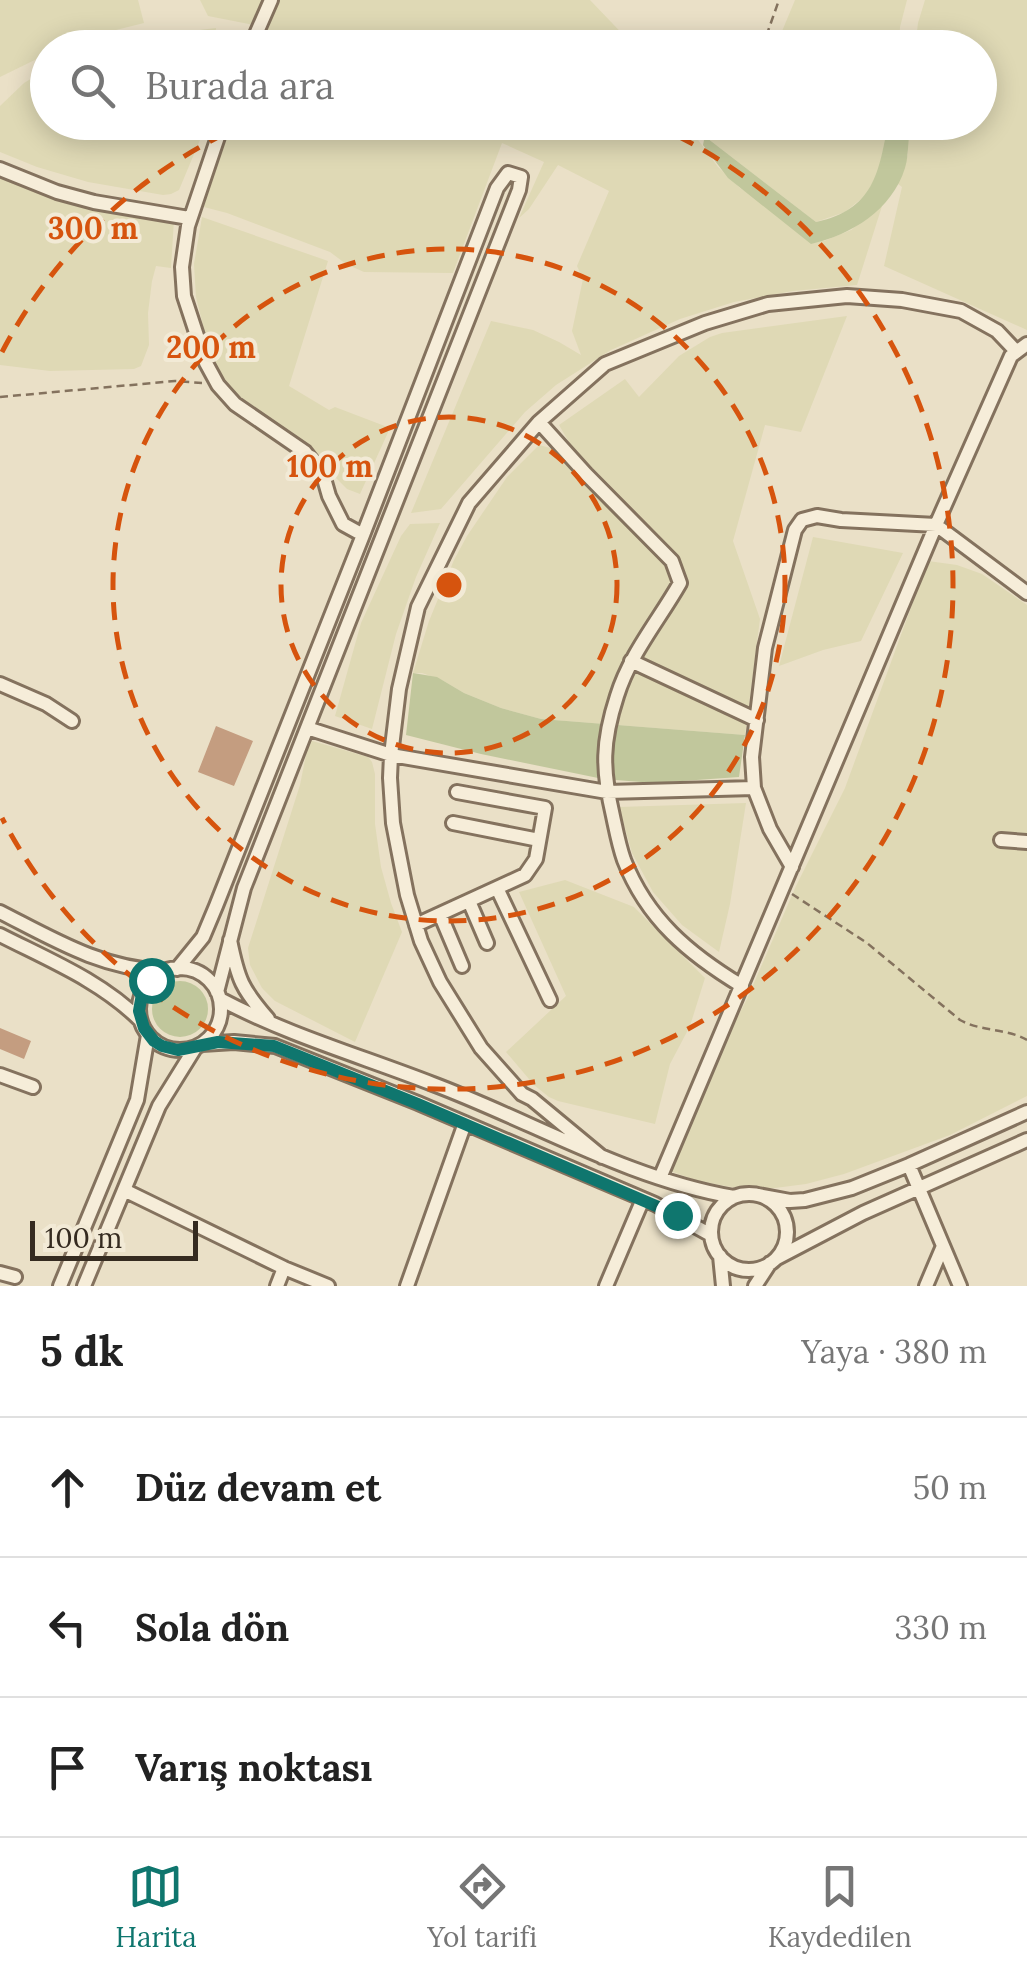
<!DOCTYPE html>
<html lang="tr">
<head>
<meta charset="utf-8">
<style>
	:root { --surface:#fff; --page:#f6f6f6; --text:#222; --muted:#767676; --line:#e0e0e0; --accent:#0f766e }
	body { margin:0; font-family:Lora,serif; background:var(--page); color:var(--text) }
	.scale { position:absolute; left:30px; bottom:25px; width:168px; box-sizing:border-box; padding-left:10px; border:5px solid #352b20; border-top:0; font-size:28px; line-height:35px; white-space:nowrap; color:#352b20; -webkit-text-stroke:8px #f2ead6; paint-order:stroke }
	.stop { position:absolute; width:30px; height:30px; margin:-22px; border:8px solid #0f766e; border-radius:50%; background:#fff }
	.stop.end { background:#0f766e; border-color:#fff; box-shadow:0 2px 10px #0008 }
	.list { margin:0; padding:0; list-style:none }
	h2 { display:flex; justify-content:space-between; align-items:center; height:130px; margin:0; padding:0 40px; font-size:42px }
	h2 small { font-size:32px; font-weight:400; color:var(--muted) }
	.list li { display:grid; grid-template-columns:65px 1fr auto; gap:30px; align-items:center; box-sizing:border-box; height:140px; padding:0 40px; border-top:2px solid var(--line) }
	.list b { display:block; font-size:38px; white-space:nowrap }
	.list em { font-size:32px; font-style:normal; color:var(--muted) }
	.icon { flex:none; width:55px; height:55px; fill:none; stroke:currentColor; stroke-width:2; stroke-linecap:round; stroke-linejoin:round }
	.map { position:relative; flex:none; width:1027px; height:1286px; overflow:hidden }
	.search { position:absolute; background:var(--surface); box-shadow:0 5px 25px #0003; left:30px; right:30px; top:30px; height:110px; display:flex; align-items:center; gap:25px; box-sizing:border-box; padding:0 35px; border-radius:55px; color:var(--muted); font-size:38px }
	.sheet { height:550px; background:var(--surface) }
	nav { display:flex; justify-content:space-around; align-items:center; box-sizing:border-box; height:140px; border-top:2px solid var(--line); background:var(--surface); font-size:28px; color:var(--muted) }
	nav a { display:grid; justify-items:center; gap:5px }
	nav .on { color:var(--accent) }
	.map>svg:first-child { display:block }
</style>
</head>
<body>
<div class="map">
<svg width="1027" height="1286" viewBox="0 0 1027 1286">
	<rect width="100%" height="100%" fill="#eae0c7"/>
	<!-- farmland -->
	<path fill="#dfd9b5" d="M0 0H138L144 23 96 35 62 47 48 48 47 54 0 77Z
		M200 0H264L254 25 208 16Z
		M276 0H590L635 47 257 48Z
		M795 0H907L900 27 899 47 775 48Z
		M925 0H1027V330L884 266 902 187 898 184 908 155V133L913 123 980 122V48L915 47 918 23Z
		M216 28 214 47H109L159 35Z
		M47 69 48 122 207 123 179 190 171 194 163 195 88 182 37 167 0 152V106L24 83Z
		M685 122 718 167 740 188 824 241 851 230 882 206 857 285 793 291 734 302 680 319 611 350 556 385 525 412 441 509 411 513 491 321 533 330 559 342 581 355 572 331 583 279 577 266 609 191 558 165 529 209 519 218 544 162 502 143 453 273 364 272 346 264 330 252 227 213 200 206 228 123Z
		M722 123H888L879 171 866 195 845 212 816 222 707 138Z
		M0 177 57 197 174 220 171 268 156 266 152 281 148 313 149 345 141 366 134 369 50 371 0 365Z
		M202 217 328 261 289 386 329 410 335 407 390 428 360 494 347 489 309 451 244 407 223 384 212 362 196 297 194 264Z
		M847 316 801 432 765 425 733 541 760 619 745 735 541 719 501 708 464 693 442 680 422 673H413L429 621 454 560 467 536 507 477 539 445 554 449 568 464 577 456 559 425 625 379 639 397 679 356 710 337 722 333Z
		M440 523 416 577 396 634 372 729 335 716 361 623 401 536 410 524Z
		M813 537 903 553 861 641 823 650 779 666Z
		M928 561 957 565 982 574 1027 605V1096L950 1135 844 1174 806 1184 775 1188H737L698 1181 659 1167 747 999 796 886 845 788Z
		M309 740 368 757 372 762 375 774V824L381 867 391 903 402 932 355 1042 275 1001 262 988 250 965 248 948 300 785Z
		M746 803 730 904 719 952 682 925 653 892 632 853 619 807Z
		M565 880 634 907 705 978 690 1026 670 1064 655 1124 558 1101 549 1097 534 1085 506 1052 566 996 519 892Z"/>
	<!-- green -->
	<path fill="#c1c79c" d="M888 123H913C906 137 910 153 905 168 892 210 851 235 811 244L728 178 703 145 704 140 707 138 816 222C874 210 879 172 888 123Z
		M413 673 437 677 464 693 501 708 541 719 745 735 739 777 654 783 603 779 481 754 406 735Z
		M152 1009a28 28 0 1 1 56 0a28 28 0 1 1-56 0Z"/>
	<!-- building -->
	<path fill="#c49d80" d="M216 726 253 741 234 786 198 772Z
		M0 1028 31 1041 24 1059 0 1049Z"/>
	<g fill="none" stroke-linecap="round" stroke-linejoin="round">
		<defs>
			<path id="minor" d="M250 48 271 0
				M223 122 188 226 182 267 184 296 206 363 218 385 235 404 305 452 323 475 329 496 343 524 363 535
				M0 169 57 192 94 202 189 218
				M539 422 586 474 672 561 680 583C659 620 630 654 617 696 602 742 602 769 613 816 616 830 619 846 624 860 647 919 689 954 742 986
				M631 661 757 720
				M0 684 46 704 72 721
				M307 728 391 755 607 792 754 788
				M453 823 539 840
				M1001 840 1027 842
				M792 867 770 829 754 788 752 757 765 648 795 530 802 520 817 516 841 520 936 525 1027 593
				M497 888 550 1000
				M469 901 487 943
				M0 912C53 939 102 969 163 971
				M440 914 462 966
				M416 925 525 875 536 859 545 808 457 792
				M0 935C49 960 101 981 140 1020
				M230 940C238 980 242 989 268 1019
				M139 1009a41 41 0 1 1 82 0a41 41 0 1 1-82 0Z
				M177 969 203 937 216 906 363 535 497 188 508 173 521 177 519 190 244 888 217 992
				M220 999C288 1035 361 1056 433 1084 534 1122 628 1179 734 1197
				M202 1044 234 1042 275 1046 418 1103 655 1204 711 1235
				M0 1075 33 1087
				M602 1157 532 1099 522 1094 481 1048 440 982 421 941 407 895 393 823 390 778 391 755 399 689 418 607 469 503 539 422 605 364 705 323 768 304 847 296 902 300 961 311 997 331 1016 351
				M909 1165 960 1286
				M660 1178 936 525 1011 356 1027 344
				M124 1190 284 1268 328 1286
				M711 1232a38 38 0 1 1 76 0a38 38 0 1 1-76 0Z
				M758 1195 790 1201 805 1200 852 1188 909 1165 1027 1112
				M720 1256 723 1286
				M777 1258 863 1213 1027 1140
				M0 1273 15 1277
				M60 1286 137 1100 148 1035
				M84 1286 159 1106 195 1048
				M277 1286 284 1268
				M407 1286 465 1123
				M606 1286 643 1199
				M755 1286 770 1263
				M926 1286 943 1246"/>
		</defs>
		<!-- minor casing -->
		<use href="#minor" stroke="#84725e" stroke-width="18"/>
		<!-- path -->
		<path stroke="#84725e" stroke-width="2.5" stroke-dasharray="8 5" stroke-linecap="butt" d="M762 48 779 0
			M0 397 175 381 202 383
			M792 894 867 943 960 1020C982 1032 1006 1028 1027 1040"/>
		<!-- minor -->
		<use href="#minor" stroke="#f6edd9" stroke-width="12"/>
	</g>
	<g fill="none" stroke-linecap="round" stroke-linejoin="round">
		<!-- route -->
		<path stroke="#0f766e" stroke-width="12" d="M151 980 142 994 139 1011 144 1028 154 1041 162 1046 178 1050 218 1042 274 1046 418 1104 677 1215"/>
	</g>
	<!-- distance rings -->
	<g fill="none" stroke="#d6540e" stroke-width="5" stroke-dasharray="18 12">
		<circle cx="449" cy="585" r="168"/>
		<circle cx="449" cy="585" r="336"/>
		<path d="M2 352A504 504 0 0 1 248 123M650 123A504 504 0 1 1 2 818"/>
	</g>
	<circle cx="449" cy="585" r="15" fill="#d6540e" stroke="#f2ead6" stroke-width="5"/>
	<g font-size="30" text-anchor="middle" font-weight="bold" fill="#d6540e" stroke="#f2ead6" stroke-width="8" stroke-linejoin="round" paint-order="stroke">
		<text x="93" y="239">300 m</text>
		<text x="211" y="358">200 m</text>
		<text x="330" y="477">100 m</text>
	</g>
</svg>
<div class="scale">100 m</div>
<div class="stop" style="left:151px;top:980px"></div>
<div class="stop end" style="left:677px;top:1215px"></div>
<div class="search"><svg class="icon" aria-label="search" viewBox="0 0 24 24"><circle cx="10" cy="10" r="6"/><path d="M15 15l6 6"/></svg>Burada ara</div>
</div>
<section class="sheet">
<h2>5 dk<small>Yaya · 380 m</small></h2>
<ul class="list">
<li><svg class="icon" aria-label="ahead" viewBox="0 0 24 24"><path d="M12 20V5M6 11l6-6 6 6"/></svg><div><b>Düz devam et</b></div><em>50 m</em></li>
<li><svg class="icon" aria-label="left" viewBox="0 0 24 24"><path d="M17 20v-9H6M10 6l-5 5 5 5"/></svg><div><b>Sola dön</b></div><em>330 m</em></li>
<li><svg class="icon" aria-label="arrive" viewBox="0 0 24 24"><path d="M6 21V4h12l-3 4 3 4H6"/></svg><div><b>Varış noktası</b></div></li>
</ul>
</section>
<nav>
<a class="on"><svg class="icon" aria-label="map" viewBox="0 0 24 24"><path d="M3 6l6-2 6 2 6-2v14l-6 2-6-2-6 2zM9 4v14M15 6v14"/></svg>Harita</a>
<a><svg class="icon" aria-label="directions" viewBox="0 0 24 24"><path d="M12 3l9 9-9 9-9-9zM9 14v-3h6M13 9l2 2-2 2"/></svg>Yol tarifi</a>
<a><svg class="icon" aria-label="saved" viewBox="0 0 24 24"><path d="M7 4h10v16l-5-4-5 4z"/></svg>Kaydedilen</a>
</nav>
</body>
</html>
